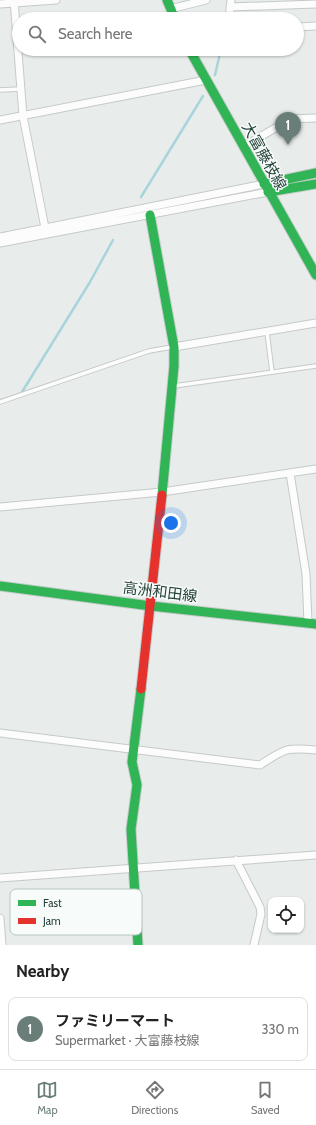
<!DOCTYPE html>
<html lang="en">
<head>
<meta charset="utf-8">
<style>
	:root { --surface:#fff; --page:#f6f6f6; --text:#222; --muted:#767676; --line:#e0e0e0; --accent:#697e78 }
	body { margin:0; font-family:Cabin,"Noto Sans JP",sans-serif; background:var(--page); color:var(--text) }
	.controls { position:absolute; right:12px; bottom:12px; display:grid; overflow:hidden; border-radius:8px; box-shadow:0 1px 3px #0004 }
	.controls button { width:36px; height:36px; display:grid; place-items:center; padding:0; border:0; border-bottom:1px solid var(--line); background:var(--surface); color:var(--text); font:20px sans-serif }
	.you { position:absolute; left:171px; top:523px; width:14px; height:14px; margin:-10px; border:3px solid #fff; border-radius:50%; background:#1a73e8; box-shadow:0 0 0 6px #1a73e833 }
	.badge { display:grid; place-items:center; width:26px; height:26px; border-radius:50%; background:var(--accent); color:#fff; font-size:13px; font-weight:700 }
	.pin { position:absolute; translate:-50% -33px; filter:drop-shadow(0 1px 2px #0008) }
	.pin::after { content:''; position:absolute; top:21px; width:14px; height:12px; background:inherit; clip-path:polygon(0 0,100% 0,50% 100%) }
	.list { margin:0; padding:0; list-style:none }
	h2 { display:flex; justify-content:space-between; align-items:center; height:52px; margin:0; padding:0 16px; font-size:17px }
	h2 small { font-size:13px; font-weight:400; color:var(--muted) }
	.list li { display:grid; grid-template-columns:26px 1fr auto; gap:12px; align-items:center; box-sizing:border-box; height:64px; margin:0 8px 8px; padding:0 8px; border:1px solid var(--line); border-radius:8px }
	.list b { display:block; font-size:15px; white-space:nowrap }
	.list p { margin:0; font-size:13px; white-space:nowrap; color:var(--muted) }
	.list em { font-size:13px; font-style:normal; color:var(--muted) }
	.icon { flex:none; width:22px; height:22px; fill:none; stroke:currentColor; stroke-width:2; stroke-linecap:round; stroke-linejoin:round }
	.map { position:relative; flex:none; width:316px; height:945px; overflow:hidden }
	.search { position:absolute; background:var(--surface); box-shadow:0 1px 3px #0004; left:12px; right:12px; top:12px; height:44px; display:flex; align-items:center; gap:10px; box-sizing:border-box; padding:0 14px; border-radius:22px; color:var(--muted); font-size:15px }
	.sheet { height:124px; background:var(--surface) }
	nav { display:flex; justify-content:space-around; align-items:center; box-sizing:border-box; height:56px; border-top:1px solid var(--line); background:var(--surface); font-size:11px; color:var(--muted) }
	nav a { display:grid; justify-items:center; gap:2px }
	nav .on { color:var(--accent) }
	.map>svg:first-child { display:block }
</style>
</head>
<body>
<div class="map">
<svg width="316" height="945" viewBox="0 0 316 945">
	<rect width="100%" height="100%" fill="#e8edeb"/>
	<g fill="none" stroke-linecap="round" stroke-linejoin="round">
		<!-- stream -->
		<path stroke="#a9d4db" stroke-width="2.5" d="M215 75 221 49
			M141 197 203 96
			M22 392 90 282 113 240"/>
		<defs>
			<path id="lane" d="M0 90 20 89
				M267 332 272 372
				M174 386 316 366
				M0 402 149 351 172 347"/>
			<path id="street" d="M14 0 23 116 45 228
				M0 4 56 0
				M230 7 316 4
				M170 9 206 0
				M229 19 231 0
				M297 27 316 26
				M0 120 206 80
				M244 146 291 119 316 118
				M0 237 264 184
				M0 243 268 192
				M174 347 316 323
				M290 473 306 574 308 623
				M0 507 162 492 316 469
				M0 733 260 765C285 749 285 747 316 750
				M236 860 260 907 261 914 254 945
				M0 878 316 855
				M0 918 2 945"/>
			<path id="fast" d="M167 0 175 19
				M189 49 316 275
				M264 184 316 173
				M268 192 316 184
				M150 215 174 347V366L162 495
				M0 586 151 606 316 624
				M138 945 131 829 137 785 132 762 141 689"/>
			<path id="jam" d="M141 689 162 495"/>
		</defs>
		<!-- lane casing -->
		<use href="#lane" stroke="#c5cac8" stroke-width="5.5"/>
		<!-- street casing -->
		<use href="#street" stroke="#c5cac8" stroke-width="9"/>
		<!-- fast casing -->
		<use href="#fast" stroke="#c3cbc8" stroke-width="11"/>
		<!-- jam casing -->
		<use href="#jam" stroke="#c3cbc8" stroke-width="11"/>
		<!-- lane -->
		<use href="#lane" stroke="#fcfcfc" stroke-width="3.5"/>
		<!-- street -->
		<use href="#street" stroke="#fcfcfc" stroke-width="7"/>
		<!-- fast -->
		<use href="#fast" stroke="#30b455" stroke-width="9"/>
		<!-- jam -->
		<use href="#jam" stroke="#e5322d" stroke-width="9"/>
	</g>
	<g text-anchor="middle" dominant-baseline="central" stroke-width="3" stroke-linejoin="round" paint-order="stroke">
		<!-- street labels -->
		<g font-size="15" fill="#24423a" stroke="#f7fbf9">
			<text transform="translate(264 156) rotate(61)">大富藤枝線</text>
			<text transform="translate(160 592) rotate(7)">高洲和田線</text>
		</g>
	</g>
	<!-- legend -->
	<rect x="10" y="889" width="132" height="46" rx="6" fill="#f7fbf9" stroke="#b8c4c0" stroke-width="1"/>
	<rect x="18" y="900" width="18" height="6" fill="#30b455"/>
	<rect x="18" y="918" width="18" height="6" fill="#e5322d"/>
	<g font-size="11" fill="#24423a">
		<text x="43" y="907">Fast</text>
		<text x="43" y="925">Jam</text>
	</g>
</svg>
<div class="controls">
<button><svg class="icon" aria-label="locate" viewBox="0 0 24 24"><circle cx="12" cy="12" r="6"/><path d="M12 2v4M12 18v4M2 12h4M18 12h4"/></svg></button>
</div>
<div class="you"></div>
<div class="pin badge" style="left:288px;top:145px">1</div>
<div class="search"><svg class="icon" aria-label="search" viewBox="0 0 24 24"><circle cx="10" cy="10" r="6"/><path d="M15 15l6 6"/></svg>Search here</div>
</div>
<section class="sheet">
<h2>Nearby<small></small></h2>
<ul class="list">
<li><span class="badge">1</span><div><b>ファミリーマート</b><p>Supermarket · 大富藤枝線</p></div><em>330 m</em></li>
</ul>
</section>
<nav>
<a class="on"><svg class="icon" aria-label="map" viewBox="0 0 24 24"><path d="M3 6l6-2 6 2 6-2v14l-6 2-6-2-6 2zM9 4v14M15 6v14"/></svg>Map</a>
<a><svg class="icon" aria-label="directions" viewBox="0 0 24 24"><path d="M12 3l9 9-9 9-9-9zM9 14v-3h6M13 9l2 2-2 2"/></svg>Directions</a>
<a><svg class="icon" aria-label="saved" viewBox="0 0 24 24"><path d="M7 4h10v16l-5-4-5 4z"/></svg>Saved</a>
</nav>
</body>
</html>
